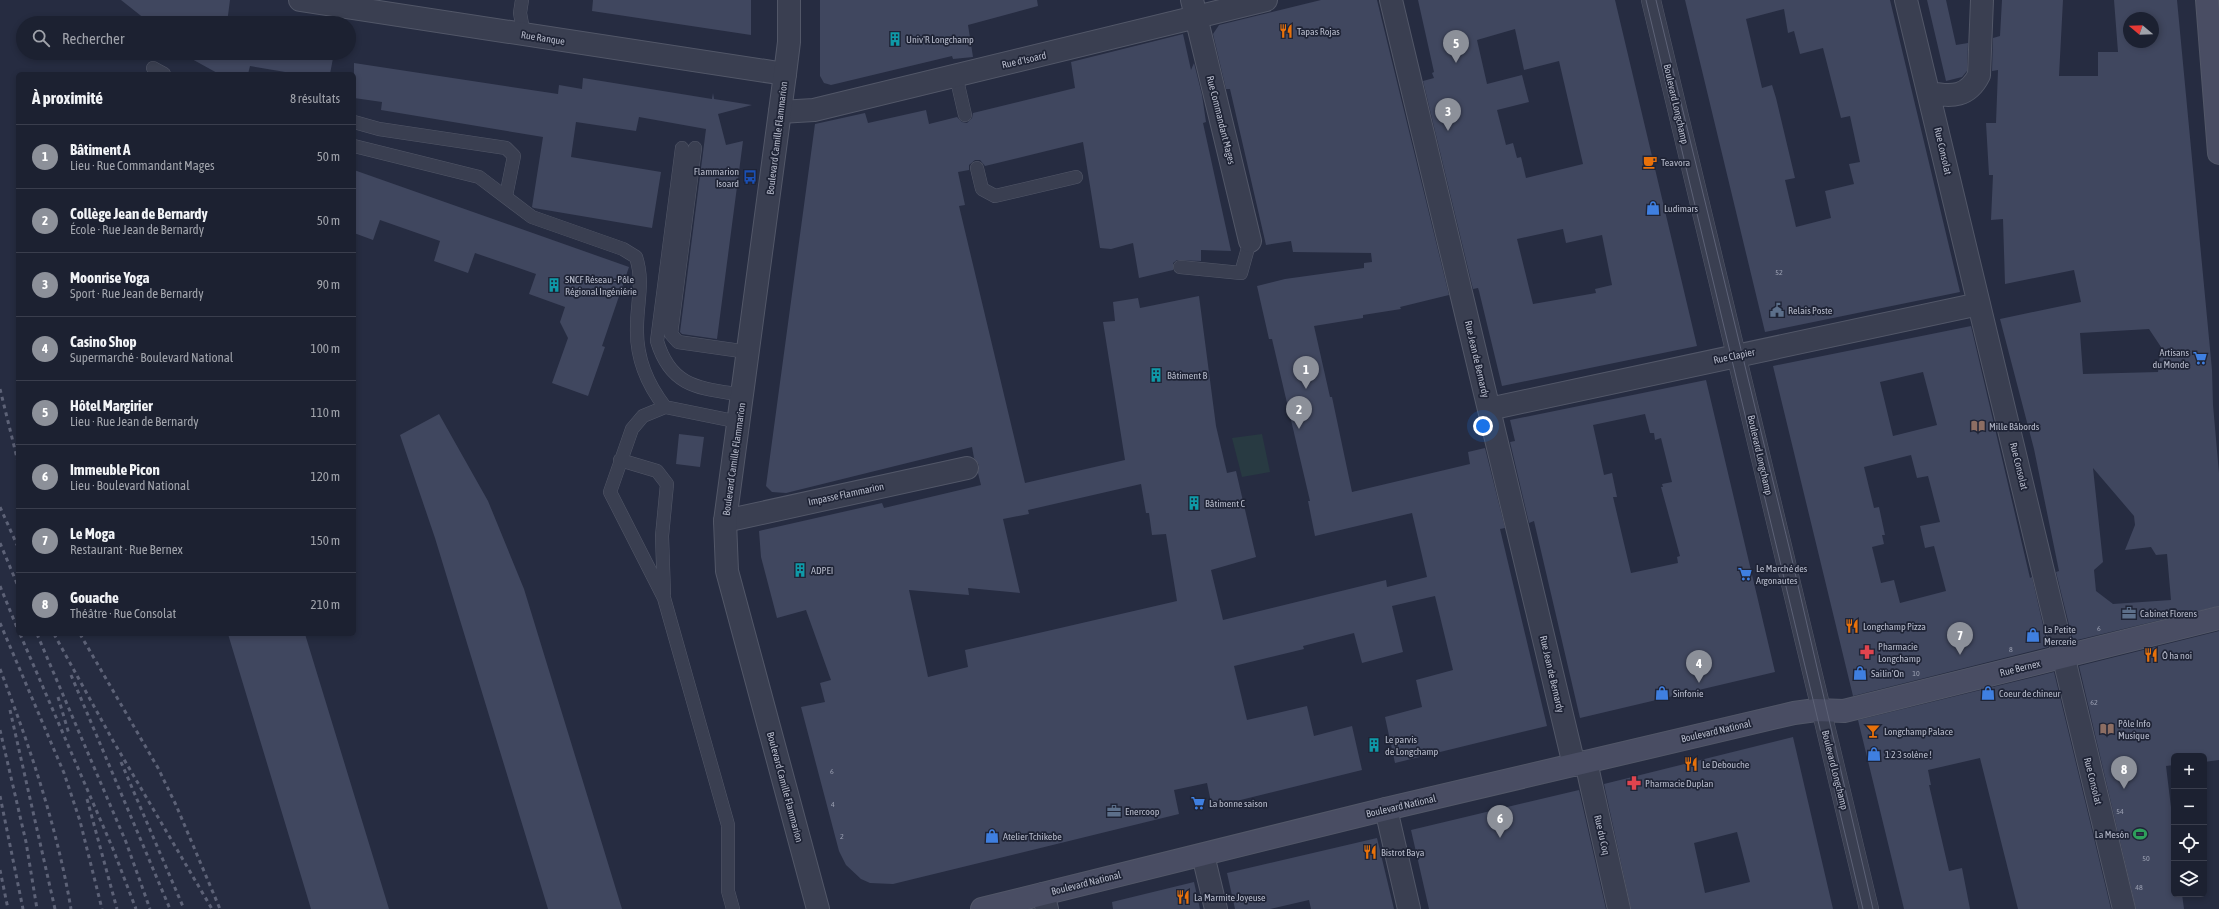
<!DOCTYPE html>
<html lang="fr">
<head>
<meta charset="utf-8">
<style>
	:root { --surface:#1c2131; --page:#292e3d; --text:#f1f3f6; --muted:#a0a3ab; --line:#3a3e4d; --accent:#8c9099 }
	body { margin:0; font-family:"Asap Condensed",sans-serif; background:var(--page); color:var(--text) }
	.controls { position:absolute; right:12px; bottom:12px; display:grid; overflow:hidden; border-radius:6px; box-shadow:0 2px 6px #0003 }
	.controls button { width:36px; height:36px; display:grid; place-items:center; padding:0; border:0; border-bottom:1px solid var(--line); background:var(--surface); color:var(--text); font:20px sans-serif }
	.compass { position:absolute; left:2123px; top:12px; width:36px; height:36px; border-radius:50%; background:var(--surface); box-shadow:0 2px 6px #0003; rotate:289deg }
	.you { position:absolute; left:1483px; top:426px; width:14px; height:14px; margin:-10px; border:3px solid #fff; border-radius:50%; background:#1a73e8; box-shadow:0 0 0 6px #1a73e833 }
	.badge { display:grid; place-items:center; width:26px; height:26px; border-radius:50%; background:var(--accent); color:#fff; font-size:13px; font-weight:700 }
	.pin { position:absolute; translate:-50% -33px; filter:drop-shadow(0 1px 2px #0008) }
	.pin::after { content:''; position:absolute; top:21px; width:14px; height:12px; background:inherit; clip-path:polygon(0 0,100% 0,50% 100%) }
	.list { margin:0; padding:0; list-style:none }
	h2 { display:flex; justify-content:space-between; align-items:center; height:52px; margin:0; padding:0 16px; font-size:17px }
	h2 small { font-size:13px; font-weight:400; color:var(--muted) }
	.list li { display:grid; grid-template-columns:26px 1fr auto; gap:12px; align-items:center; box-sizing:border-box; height:64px; padding:0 16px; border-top:1px solid var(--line) }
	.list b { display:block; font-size:15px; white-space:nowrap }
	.list p { margin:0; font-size:13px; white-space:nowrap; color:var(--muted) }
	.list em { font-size:13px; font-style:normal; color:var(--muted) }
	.icon { flex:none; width:22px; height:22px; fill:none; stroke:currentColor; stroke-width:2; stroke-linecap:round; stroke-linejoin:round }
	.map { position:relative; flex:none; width:2219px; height:909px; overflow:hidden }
	.search { position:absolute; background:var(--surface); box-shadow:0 2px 6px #0003; left:16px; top:16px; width:340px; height:44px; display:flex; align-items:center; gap:10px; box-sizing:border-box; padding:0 14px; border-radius:22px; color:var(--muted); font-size:15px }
	.panel { position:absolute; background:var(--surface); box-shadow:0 2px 6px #0003; left:16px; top:72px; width:340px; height:564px; border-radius:6px }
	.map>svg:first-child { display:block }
</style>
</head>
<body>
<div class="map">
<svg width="2219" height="909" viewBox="0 0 2219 909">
	<rect width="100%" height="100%" fill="#262c41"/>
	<!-- green -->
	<path fill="#283a42" d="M1262 434 1270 472 1242 477 1232 438Z"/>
	<!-- building -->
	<path fill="#40475f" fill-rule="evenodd" d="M121 0H230L227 23H150Z
		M593 0H751V35L592 11Z
		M820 0H1037L1038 6 968 25 973 57 953 59 952 56 831 85 824 83 820 76Z
		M1321 0H1377L1449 295 1400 307 1401 309 1363 315V318L1314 326 1330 397H1332L1352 492 1470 464 1468 452 1485 448 1505 528 1500 529 1547 726 1395 763 1385 717 1422 707 1416 680 1453 670 1435 596 1392 606 1403 652 1362 663 1354 633 1303 646 1304 649 1234 666 1247 720 1307 706 1314 736 1352 726 1362 770 1212 807 1207 783 1174 790 1179 814 893 884 870 883 861 879 846 865 839 851 801 707 825 702 820 683 831 680 806 610 777 618 761 557 759 531 882 503 884 508 981 485 978 473 979 465 974 458 972 447 786 493 772 492 766 486 815 124 865 113 868 123 926 110 929 124 957 117 962 122 967 123 972 118 973 113 1075 88 1071 62 1183 34 1191 70 1194 63 1202 95 1206 122 1203 123 1231 251 1201 250V261L1177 260 1173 263V270L1139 278 1133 243 1111 249 1100 248 1083 142 985 166 980 160H975L969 165V170L958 172 965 205 959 206 1025 483 1125 460 1103 322 1115 321 1113 302 1138 298 1140 308 1199 296 1216 426 1227 473 1236 471 1256 557 1211 570 1223 620 1386 580 1387 587 1427 577 1412 513 1315 536 1308 501H1310L1272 339H1269L1257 286 1285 279 1364 268V263L1372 262 1371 253 1293 252 1291 241 1266 245 1230 89H1226L1213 34 1219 25ZM1141 484 1146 513H1149L1152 535 1166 534 1177 601 965 650 968 667 928 677 909 590 969 595 968 588 1020 593 1003 519 1029 514 1028 510Z
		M1418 0H1615L1697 346 1502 386 1479 291 1478 288 1473 289 1423 81 1434 78 1432 73 1434 72ZM1515 29 1524 70 1559 61 1583 164 1526 178 1521 157 1517 158 1513 143 1506 145 1497 110 1529 102 1522 75 1487 84 1477 40ZM1563 229 1566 243 1602 235 1612 285 1595 289 1596 293 1533 304 1517 239Z
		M1685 0H1890L1960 292 1765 332ZM1784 9 1788 33 1794 31 1800 54 1823 48 1841 118 1850 116 1860 162 1849 164 1854 184 1825 191 1831 218 1796 227 1785 180 1795 178 1776 98 1772 85 1762 88 1746 19Z
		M1927 0H1946L1956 45 1968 43 1967 71 1962 77 1946 81Z
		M2002 0H2063L2059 76H2098V52H2118L2114 0H2177L2212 370 2213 405 2219 473V606L2073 641 2056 572 2059 571 2034 449 2000 319 2081 302 2074 270 2005 284 2003 219 1991 220 1993 175H1989L1986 123H1996L1998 70 1992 71 1993 38 2000 36ZM2129 18H2153V42H2129ZM2149 329 2161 347 2158 372 2083 374 2080 333ZM2093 468 2134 516 2135 525 2125 550 2151 547 2156 555 2167 554 2171 600 2113 604 2096 591 2094 570 2103 562Z
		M181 53H334L330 74H297L250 66 248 74H219Z
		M354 63 558 94 559 85 582 89 583 78 712 99 713 93 714 99 752 105 718 114 726 145 743 141 717 339 682 334 680 332 706 129 639 117 636 131 576 122 571 157 661 172 652 228 534 208 532 207 543 137 381 110 382 102 354 98Z
		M354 170 629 267 602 346 605 347 588 396 552 383 568 338 560 322 565 307 529 294 536 274 475 253 468 273 434 261 440 241 380 220 373 240 354 233Z
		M1971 326 2030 578 2032 577 2048 647 1853 696 1773 366ZM1923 372 1937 425 1893 436 1880 382ZM1911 455 1917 478 1928 476 1940 522 1920 526 1925 548 1934 546 1946 591 1900 603 1894 580 1881 583 1872 547 1884 544 1882 535H1885L1879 507 1874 508 1864 467Z
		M1706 380 1775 672 1580 718 1534 521 1529 523 1510 442 1515 441 1510 420ZM1645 414 1650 433H1654L1655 440 1661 438 1672 482 1662 484 1663 487H1661L1680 556 1677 557 1678 563 1631 573 1613 497H1617L1612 473 1604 475 1593 425Z
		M439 414 488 501 524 589 622 909H548L435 538 400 435Z
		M679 434 704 437 700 467 676 464Z
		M2219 631V760L2204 762V756H2174V765L2166 766 2174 832V894H2182L2184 909H2136L2079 666Z
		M228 634H305L389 909H311Z
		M2054 672 2111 909H2018L1980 758 1928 770 1931 785H1929L1949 871 1962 868 1970 909H1904L1858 720Z
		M1793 737 1833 909H1631L1604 784ZM1737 832 1750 882 1705 893 1694 843Z
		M1579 790 1606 909H1429L1411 830Z
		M1377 838 1394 909H1311L1309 900 1270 909H1235L1227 873Z
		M1194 882 1200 909H1113L1112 902Z"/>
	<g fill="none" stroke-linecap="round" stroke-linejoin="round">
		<defs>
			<path id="service" d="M522 0 520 13 524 35
				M153 68 164 74
				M956 76 965 115
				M354 122 379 129 506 148 514 156 506 196
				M354 146 479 177 532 217 623 249 636 257C644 282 637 302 637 327 636 357 647 384 665 407L739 422
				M682 148 657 341C671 388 700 388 743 395
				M695 148 671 334 678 342 748 352
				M977 168 982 189 995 196 1076 177
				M1180 267 1241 273 1250 241
				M665 407 643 416 632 429 610 492 664 598 728 825V891L733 909
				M620 460 657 471 667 484 662 536 664 594"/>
			<path id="pedestrian" d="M1651 0 1869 909"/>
			<path id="minor" d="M300 0 785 74
				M1192 0 1250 241
				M1391 0 1574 765
				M1906 0 2124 909
				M1930 93C1952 97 1968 97 1979 75L1982 0
				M780 112 814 110 1266 0
				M1489 409 1979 304
				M725 521 967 468
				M1586 762 1619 909
				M1386 809 1409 909
				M1203 855 1216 909
				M1043 894 1047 909"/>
			<path id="tertiary" d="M789 0V42L785 74 725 521 727 571 818 909"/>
			<path id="secondary" d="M2207 0 2219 153
				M982 909 1386 809 1794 713 1816 710 1844 711 2219 618"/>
		</defs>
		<!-- service casing -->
		<use href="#service" stroke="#525768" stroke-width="14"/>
		<!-- pedestrian casing -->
		<use href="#pedestrian" stroke="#525768" stroke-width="20"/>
		<!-- minor casing -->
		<use href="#minor" stroke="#525768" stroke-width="24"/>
		<!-- tertiary casing -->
		<use href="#tertiary" stroke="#525768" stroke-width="24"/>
		<!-- secondary casing -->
		<use href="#secondary" stroke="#525768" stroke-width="24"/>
		<!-- service -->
		<use href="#service" stroke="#3a3f51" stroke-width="13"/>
		<!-- pedestrian -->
		<use href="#pedestrian" stroke="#3a3f51" stroke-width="19"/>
		<!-- minor -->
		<use href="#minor" stroke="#3a3f51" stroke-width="22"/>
		<!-- tertiary -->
		<use href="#tertiary" stroke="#3a3f51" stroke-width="22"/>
		<!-- secondary -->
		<use href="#secondary" stroke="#494d63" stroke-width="22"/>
		<!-- tram -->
		<path stroke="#5d6277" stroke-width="1" d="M1646 0 1863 909
			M1656 0 1790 551 1873 909"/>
		<!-- rail -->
		<path stroke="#5d6277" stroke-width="3" stroke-dasharray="4 4" stroke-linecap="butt" d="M0 389 18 462
			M0 507 18 547
			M0 543 18 586
			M0 586 18 630
			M0 623 64 773 80 821 102 909
			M20 634 113 849 136 909
			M37 634 126 842 150 909
			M54 634 112 739 212 909
			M80 634 158 768 176 805 220 909
			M0 669C30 747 57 827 71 909
			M71 675 170 909
			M58 697 69 734
			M10 710 55 909
			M0 730 26 842 37 909
			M121 762 184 909
			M0 796 23 909
			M87 799 117 909
			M0 870 8 909"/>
	</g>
	<!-- icons -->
	<defs>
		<symbol id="restaurant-bare" viewBox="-9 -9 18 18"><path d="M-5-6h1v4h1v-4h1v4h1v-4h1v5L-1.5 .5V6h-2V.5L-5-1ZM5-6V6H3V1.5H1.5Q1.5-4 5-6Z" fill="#e8710a" stroke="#1f2436" stroke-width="2.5" paint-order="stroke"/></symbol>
		<symbol id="building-bare" viewBox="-9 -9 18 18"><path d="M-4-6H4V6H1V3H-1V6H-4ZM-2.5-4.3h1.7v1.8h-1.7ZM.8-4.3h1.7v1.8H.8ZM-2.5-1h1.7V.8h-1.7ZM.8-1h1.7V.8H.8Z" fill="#0f9aa8" stroke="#1f2436" stroke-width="2.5" paint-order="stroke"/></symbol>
		<symbol id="cafe-bare" viewBox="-9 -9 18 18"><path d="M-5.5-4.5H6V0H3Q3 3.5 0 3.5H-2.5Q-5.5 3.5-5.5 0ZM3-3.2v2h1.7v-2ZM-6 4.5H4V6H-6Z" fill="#e8710a" stroke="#1f2436" stroke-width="2.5" paint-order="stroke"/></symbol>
		<symbol id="bus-bare" viewBox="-9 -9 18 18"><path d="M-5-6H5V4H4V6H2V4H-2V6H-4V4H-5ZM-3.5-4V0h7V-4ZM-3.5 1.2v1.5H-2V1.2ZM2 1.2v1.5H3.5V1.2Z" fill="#1a4fb4" stroke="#1f2436" stroke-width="2.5" paint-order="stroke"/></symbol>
		<symbol id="shop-bare" viewBox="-9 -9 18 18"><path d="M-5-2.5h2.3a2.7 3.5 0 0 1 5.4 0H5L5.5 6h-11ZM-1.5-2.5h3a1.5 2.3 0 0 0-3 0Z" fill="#3f7fe0" stroke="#1f2436" stroke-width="2.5" paint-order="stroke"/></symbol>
		<symbol id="civic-bare" viewBox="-9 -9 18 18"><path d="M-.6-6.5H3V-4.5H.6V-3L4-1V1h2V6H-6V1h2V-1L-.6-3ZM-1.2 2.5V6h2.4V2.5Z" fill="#5c6f8a" stroke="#1f2436" stroke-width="2.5" paint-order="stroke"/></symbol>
		<symbol id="supermarket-bare" viewBox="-9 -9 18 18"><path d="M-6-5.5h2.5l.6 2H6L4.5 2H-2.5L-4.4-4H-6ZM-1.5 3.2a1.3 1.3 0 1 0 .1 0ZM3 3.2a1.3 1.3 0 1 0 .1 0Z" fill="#3f7fe0" stroke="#1f2436" stroke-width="2.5" paint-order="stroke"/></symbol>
		<symbol id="library-bare" viewBox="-9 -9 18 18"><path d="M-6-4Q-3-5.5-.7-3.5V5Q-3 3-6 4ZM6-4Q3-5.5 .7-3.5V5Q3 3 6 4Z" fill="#8d6e63" stroke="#1f2436" stroke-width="2.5" paint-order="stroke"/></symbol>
		<symbol id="office-bare" viewBox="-9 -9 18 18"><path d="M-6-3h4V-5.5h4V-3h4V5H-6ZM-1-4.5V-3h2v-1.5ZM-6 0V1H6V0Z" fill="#5c6f8a" stroke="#1f2436" stroke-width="2.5" paint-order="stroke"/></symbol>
		<symbol id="pharmacy-bare" viewBox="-9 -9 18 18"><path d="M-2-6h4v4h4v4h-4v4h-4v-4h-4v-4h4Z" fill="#e0444e" stroke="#1f2436" stroke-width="2.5" paint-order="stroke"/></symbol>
		<symbol id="bar-bare" viewBox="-9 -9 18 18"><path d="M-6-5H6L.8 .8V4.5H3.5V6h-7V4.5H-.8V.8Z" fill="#e8710a" stroke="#1f2436" stroke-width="2.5" paint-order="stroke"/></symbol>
		<symbol id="stadium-bare" viewBox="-9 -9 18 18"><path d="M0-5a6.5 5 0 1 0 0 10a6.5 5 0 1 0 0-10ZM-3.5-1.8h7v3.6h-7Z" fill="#2e9e5b" stroke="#1f2436" stroke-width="2.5" paint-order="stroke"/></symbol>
	</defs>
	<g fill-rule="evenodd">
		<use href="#restaurant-bare" x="1276" y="21" width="20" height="20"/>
		<use href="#building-bare" x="885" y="29" width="20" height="20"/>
		<use href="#cafe-bare" x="1640" y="152" width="20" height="20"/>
		<use href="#bus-bare" x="740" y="167" width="20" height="20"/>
		<use href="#shop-bare" x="1643" y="198" width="20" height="20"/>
		<use href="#building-bare" x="544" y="275" width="20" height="20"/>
		<use href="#civic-bare" x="1767" y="300" width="20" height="20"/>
		<use href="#supermarket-bare" x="2190" y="348" width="20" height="20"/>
		<use href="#building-bare" x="1146" y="365" width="20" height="20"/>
		<use href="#library-bare" x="1968" y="416" width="20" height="20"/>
		<use href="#building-bare" x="1184" y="493" width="20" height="20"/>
		<use href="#building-bare" x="790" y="560" width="20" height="20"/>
		<use href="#supermarket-bare" x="1735" y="564" width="20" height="20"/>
		<use href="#office-bare" x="2119" y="603" width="20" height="20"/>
		<use href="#restaurant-bare" x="1842" y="616" width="20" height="20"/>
		<use href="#shop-bare" x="2023" y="625" width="20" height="20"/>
		<use href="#pharmacy-bare" x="1857" y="642" width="20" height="20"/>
		<use href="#restaurant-bare" x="2141" y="645" width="20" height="20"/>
		<use href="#shop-bare" x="1850" y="663" width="20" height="20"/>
		<use href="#shop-bare" x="1652" y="683" width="20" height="20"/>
		<use href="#shop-bare" x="1978" y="683" width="20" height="20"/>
		<use href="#library-bare" x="2097" y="719" width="20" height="20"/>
		<use href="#bar-bare" x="1863" y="721" width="20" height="20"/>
		<use href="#building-bare" x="1364" y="735" width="20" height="20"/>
		<use href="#shop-bare" x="1864" y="744" width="20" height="20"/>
		<use href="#restaurant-bare" x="1681" y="754" width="20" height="20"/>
		<use href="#pharmacy-bare" x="1624" y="773" width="20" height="20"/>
		<use href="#supermarket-bare" x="1188" y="793" width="20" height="20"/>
		<use href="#office-bare" x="1104" y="801" width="20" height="20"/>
		<use href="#stadium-bare" x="2130" y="824" width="20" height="20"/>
		<use href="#shop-bare" x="982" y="826" width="20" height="20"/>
		<use href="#restaurant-bare" x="1360" y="842" width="20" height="20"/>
		<use href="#restaurant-bare" x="1173" y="887" width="20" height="20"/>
	</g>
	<g text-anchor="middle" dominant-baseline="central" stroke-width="3.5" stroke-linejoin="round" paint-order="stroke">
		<!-- number labels -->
		<g font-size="8" fill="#999eb0">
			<text x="1779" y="272">52</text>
			<text x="2099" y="628">6</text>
			<text x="2011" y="649">8</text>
			<text x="1916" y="673">10</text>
			<text x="2094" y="702">62</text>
			<text x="832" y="771">6</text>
			<text x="833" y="804">4</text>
			<text x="2120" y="811">54</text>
			<text x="842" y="836">2</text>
			<text x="2146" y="858">50</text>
			<text x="2139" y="887">48</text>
		</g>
		<!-- poi labels -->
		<g font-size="10" fill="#b7bbcb" stroke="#1f2436" text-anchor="start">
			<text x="1297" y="31">Tapas Rojas</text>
			<text x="906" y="39">Univ'R Longchamp</text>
			<text x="1661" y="162">Teavora</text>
			<text x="739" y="171" text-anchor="end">Flammarion<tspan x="739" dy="12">Isoard</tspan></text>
			<text x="1664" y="208">Ludimars</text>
			<text x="565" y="279">SNCF Réseau - Pôle<tspan x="565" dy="12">Régional Ingéniérie</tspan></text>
			<text x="1788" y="310">Relais Poste</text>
			<text x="2189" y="352" text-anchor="end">Artisans<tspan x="2189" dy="12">du Monde</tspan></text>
			<text x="1167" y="375">Bâtiment B</text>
			<text x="1989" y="426">Mille Bâbords</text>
			<text x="1205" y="503">Bâtiment C</text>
			<text x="1756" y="568">Le Marché des<tspan x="1756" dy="12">Argonautes</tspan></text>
			<text x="811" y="570">ADPEI</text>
			<text x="2140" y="613">Cabinet Florens</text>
			<text x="1863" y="626">Longchamp Pizza</text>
			<text x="2044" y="629">La Petite<tspan x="2044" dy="12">Mercerie</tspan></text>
			<text x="1878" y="646">Pharmacie<tspan x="1878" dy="12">Longchamp</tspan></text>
			<text x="2162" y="655">Ô ha noi</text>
			<text x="1871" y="673">Sailin'On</text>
			<text x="1673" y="693">Sinfonie</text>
			<text x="1999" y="693">Coeur de chineur</text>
			<text x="2118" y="723">Pôle Info<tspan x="2118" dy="12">Musique</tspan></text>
			<text x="1884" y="731">Longchamp Palace</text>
			<text x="1385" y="739">Le parvis<tspan x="1385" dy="12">de Longchamp</tspan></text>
			<text x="1885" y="754">1 2 3 solène !</text>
			<text x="1702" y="764">Le Debouche</text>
			<text x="1645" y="783">Pharmacie Duplan</text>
			<text x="1209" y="803">La bonne saison</text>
			<text x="1125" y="811">Enercoop</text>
			<text x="2129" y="834" text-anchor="end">La Mesón</text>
			<text x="1003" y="836">Atelier Tchikebe</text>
			<text x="1381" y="852">Bistrot Baya</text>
			<text x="1194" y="897">La Marmite Joyeuse</text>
		</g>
		<!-- street labels -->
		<g font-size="10" fill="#b7bbcb" stroke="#1f2436">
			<text transform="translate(543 38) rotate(9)">Rue Ranque</text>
			<text transform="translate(1024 60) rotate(-13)">Rue d'Isoard</text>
			<text transform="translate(1676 104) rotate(77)">Boulevard Longchamp</text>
			<text transform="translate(1221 120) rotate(76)">Rue Commandant Mages</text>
			<text transform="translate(777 138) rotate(-83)">Boulevard Camille Flammarion</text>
			<text transform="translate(1943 151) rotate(77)">Rue Consolat</text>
			<text transform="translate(1734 356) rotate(-12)">Rue Clapier</text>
			<text transform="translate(1477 359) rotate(77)">Rue Jean de Bernardy</text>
			<text transform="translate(1760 455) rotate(77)">Boulevard Longchamp</text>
			<text transform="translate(734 459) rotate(-82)">Boulevard Camille Flammarion</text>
			<text transform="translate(2019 466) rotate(76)">Rue Consolat</text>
			<text transform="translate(846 494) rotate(-12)">Impasse Flammarion</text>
			<text transform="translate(2020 668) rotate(-14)">Rue Bernex</text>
			<text transform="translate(1552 674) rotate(77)">Rue Jean de Bernardy</text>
			<text transform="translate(1716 731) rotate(-13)">Boulevard National</text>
			<text transform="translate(1835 770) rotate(76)">Boulevard Longchamp</text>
			<text transform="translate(2093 781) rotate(76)">Rue Consolat</text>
			<text transform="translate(785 787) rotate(75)">Boulevard Camille Flammarion</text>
			<text transform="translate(1401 806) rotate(-13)">Boulevard National</text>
			<text transform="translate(1602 835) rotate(77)">Rue du Coq</text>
			<text transform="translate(1086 883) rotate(-14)">Boulevard National</text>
		</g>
	</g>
</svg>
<div class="controls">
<button>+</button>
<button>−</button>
<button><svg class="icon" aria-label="locate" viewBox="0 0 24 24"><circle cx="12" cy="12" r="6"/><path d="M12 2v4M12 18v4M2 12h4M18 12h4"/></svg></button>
<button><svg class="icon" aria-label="layers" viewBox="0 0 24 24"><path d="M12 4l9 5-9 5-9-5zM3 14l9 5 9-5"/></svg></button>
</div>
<svg class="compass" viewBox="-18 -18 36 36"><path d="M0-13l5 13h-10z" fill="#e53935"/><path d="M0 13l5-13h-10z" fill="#a0a3ab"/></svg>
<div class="you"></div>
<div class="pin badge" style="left:1306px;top:389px">1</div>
<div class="pin badge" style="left:1299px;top:429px">2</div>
<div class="pin badge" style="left:1448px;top:131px">3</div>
<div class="pin badge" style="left:1699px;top:683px">4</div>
<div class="pin badge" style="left:1456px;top:63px">5</div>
<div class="pin badge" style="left:1500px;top:838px">6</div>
<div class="pin badge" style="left:1960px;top:655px">7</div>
<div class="pin badge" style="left:2124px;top:789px">8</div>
<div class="search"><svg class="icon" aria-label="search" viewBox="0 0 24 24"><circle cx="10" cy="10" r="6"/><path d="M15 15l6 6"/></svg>Rechercher</div>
<section class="panel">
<h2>À proximité<small>8 résultats</small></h2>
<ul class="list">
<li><span class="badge">1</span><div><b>Bâtiment A</b><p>Lieu · Rue Commandant Mages</p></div><em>50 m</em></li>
<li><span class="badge">2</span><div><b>Collège Jean de Bernardy</b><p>École · Rue Jean de Bernardy</p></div><em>50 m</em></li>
<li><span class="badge">3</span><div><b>Moonrise Yoga</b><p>Sport · Rue Jean de Bernardy</p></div><em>90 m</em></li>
<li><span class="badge">4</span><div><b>Casino Shop</b><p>Supermarché · Boulevard National</p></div><em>100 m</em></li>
<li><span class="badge">5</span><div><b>Hôtel Margirier</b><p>Lieu · Rue Jean de Bernardy</p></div><em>110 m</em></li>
<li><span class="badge">6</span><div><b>Immeuble Picon</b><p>Lieu · Boulevard National</p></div><em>120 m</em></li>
<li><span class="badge">7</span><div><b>Le Moga</b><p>Restaurant · Rue Bernex</p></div><em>150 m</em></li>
<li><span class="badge">8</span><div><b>Gouache</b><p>Théâtre · Rue Consolat</p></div><em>210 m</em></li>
</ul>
</section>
</div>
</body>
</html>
